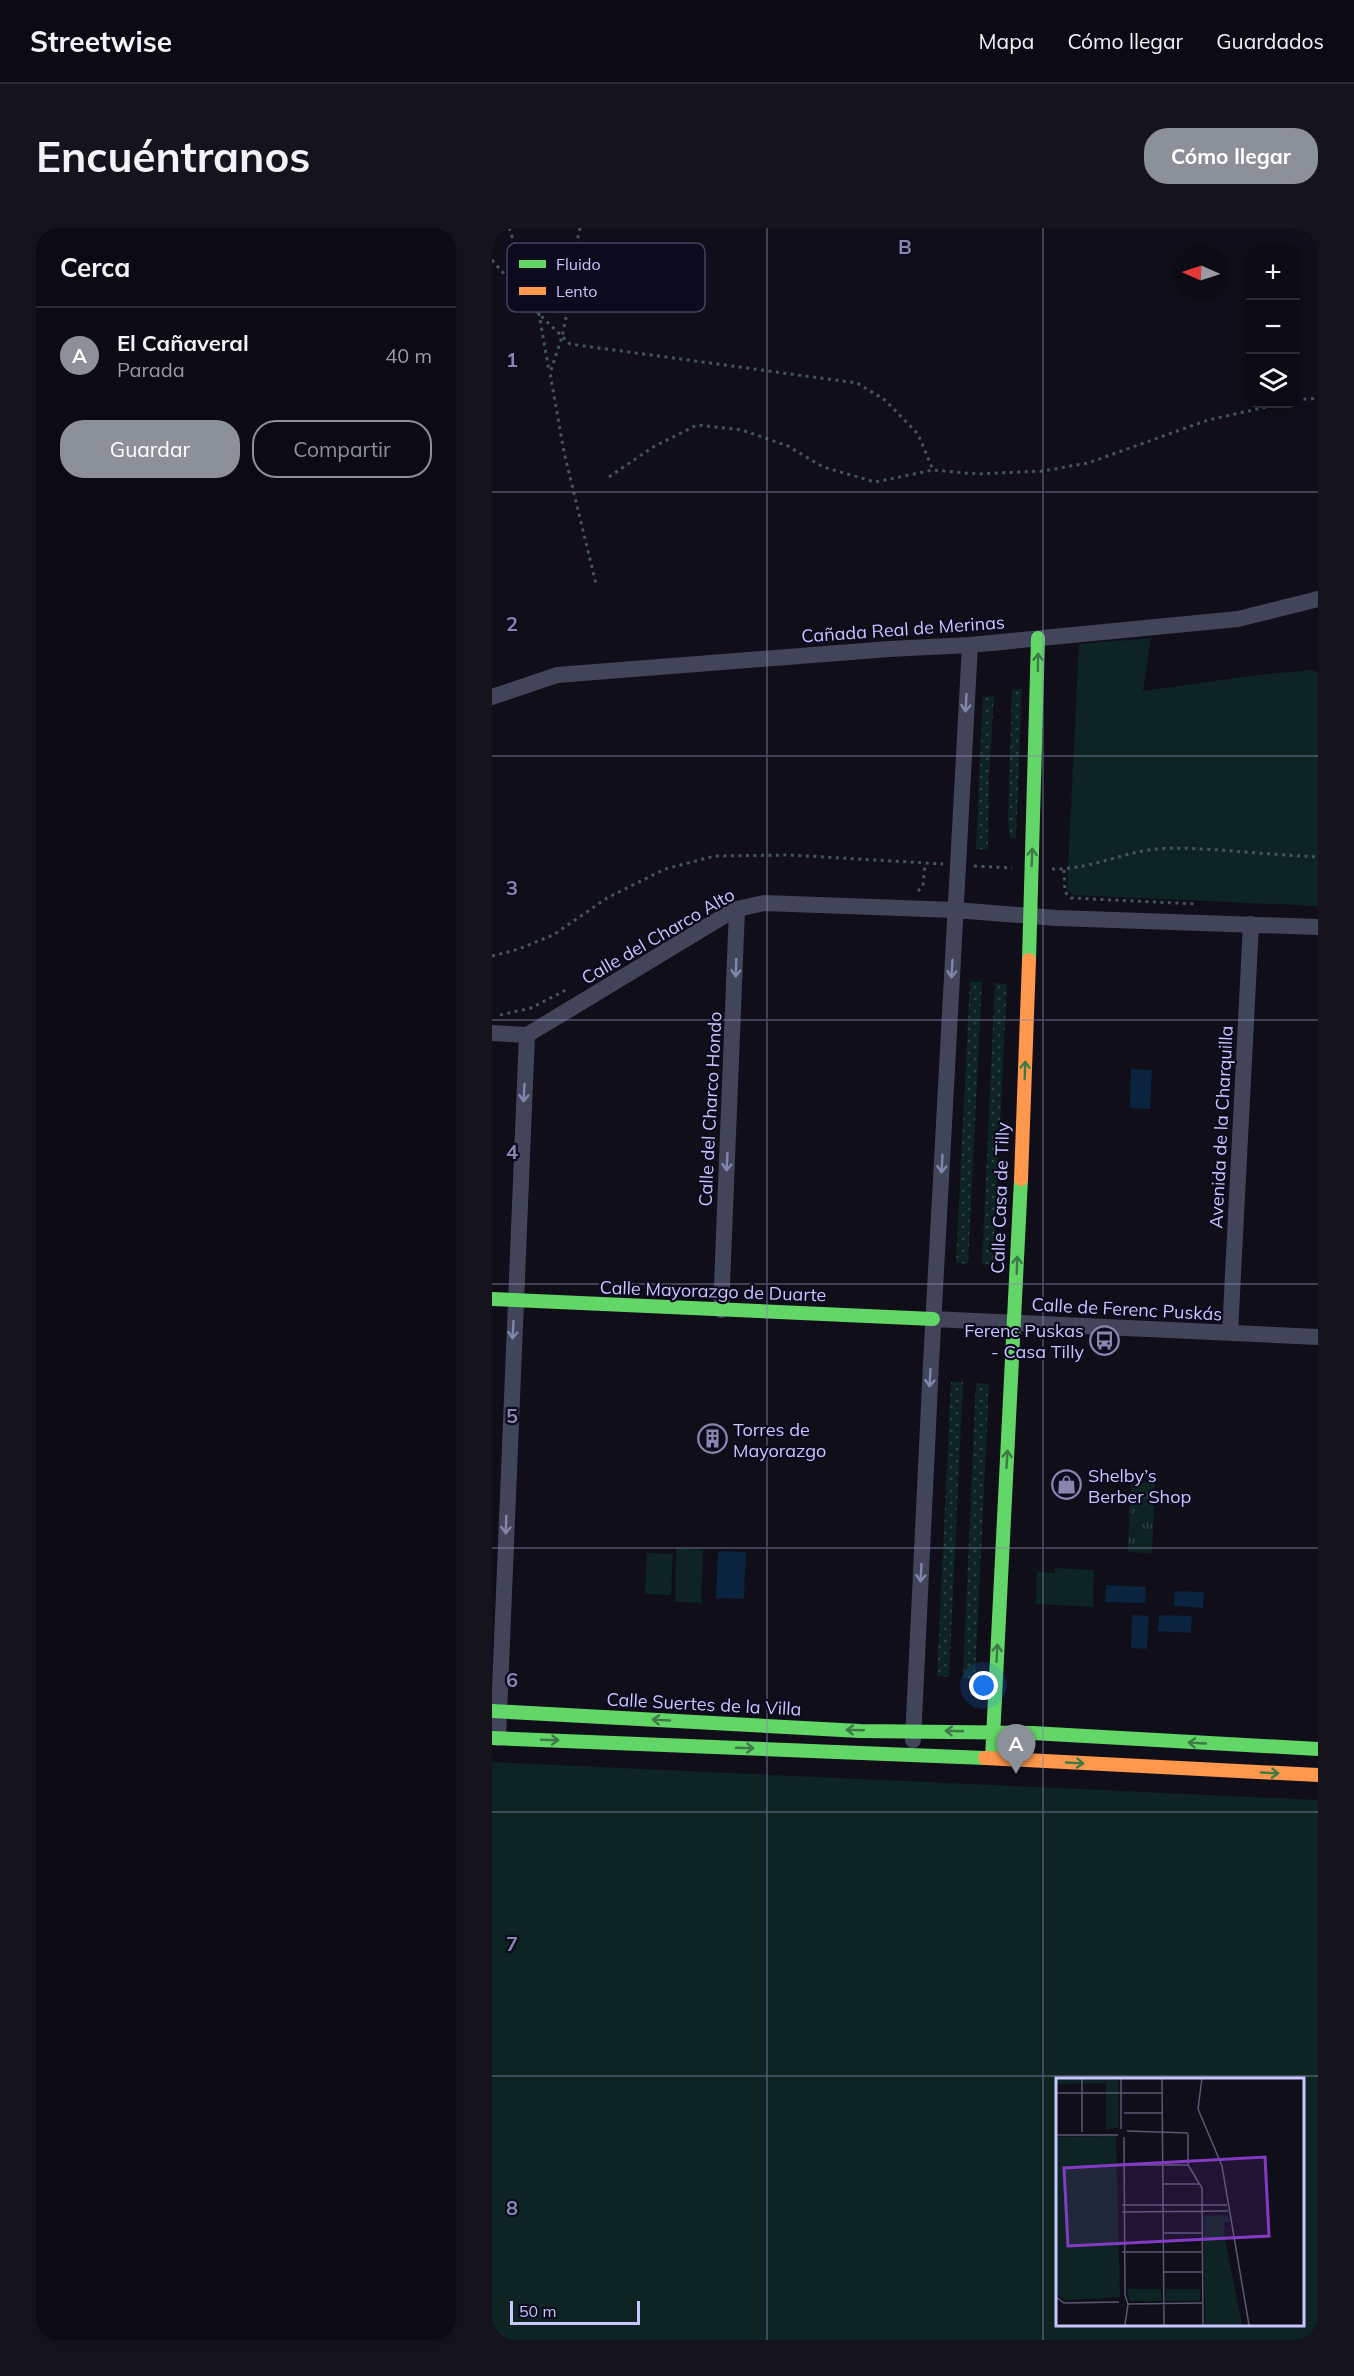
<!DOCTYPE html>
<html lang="es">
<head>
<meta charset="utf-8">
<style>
	:root { --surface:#0c0a13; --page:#15131c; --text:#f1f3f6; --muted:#9a9aa0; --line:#2c2b33; --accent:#8c9099 }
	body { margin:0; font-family:Mulish,sans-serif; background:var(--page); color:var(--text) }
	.controls { position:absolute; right:18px; top:18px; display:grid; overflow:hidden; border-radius:12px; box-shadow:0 3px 9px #0003 }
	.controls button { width:54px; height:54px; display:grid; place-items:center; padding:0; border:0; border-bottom:2px solid var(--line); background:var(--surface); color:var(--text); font:30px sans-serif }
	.compass { position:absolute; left:682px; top:18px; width:54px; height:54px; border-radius:50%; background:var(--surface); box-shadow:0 3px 9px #0003; rotate:273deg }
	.scale { position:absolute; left:18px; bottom:15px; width:130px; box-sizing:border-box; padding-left:6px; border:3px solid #c7c6ff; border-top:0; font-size:16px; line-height:21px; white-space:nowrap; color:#c7c6ff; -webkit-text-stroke:4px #0c0a1d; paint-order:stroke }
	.you { position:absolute; left:492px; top:1458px; width:21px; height:21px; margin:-15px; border:4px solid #fff; border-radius:50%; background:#1a73e8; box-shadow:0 0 0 9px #1a73e833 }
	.badge { display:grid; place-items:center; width:39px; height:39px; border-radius:50%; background:var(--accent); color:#fff; font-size:20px; font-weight:700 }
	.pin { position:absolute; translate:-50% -50px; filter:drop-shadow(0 2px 3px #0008) }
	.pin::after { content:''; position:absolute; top:32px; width:21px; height:18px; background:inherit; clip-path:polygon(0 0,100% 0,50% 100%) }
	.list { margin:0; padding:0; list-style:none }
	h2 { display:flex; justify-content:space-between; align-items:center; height:78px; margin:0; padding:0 24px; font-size:26px }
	h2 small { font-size:20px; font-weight:400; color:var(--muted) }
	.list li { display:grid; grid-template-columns:39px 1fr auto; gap:18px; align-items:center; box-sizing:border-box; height:96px; padding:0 24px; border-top:2px solid var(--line) }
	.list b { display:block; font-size:22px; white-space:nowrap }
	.list p { margin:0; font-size:20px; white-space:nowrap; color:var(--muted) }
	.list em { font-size:20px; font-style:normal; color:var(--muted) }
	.actions { display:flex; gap:12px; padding:18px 24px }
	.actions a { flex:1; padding:14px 0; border:2px solid var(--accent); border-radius:24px; text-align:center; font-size:21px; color:var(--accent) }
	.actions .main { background:var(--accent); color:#fff }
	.icon { flex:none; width:33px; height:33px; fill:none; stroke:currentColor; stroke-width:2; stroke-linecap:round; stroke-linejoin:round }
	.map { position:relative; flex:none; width:826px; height:2112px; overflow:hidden; border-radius:24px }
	header { display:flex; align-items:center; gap:36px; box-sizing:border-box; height:84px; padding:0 30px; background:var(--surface); border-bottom:2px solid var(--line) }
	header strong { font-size:28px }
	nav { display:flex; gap:33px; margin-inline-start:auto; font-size:21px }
	.intro { display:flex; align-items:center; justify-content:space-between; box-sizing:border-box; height:144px; padding:0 36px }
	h1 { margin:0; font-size:42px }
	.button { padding:15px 27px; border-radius:24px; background:var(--accent); color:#fff; font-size:21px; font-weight:700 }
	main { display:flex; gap:36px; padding:0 36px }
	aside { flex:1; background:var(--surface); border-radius:24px; box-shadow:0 3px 9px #0003 }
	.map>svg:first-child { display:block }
</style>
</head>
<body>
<header>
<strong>Streetwise</strong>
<nav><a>Mapa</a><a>Cómo llegar</a><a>Guardados</a></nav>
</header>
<div class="intro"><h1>Encuéntranos</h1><a class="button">Cómo llegar</a></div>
<main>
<aside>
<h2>Cerca<small></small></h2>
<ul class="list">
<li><span class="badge">A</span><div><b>El Cañaveral</b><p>Parada</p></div><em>40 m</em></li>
</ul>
<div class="actions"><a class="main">Guardar</a><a>Compartir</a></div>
</aside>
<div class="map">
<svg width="826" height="2112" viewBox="0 0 826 2112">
	<defs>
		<pattern id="park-tufts" width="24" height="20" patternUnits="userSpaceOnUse" patternTransform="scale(1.5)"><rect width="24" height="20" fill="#0d2422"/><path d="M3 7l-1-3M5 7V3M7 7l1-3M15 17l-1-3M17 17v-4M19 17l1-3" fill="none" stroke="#2f4243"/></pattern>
		<pattern id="garden-dots" width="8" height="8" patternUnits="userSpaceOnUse" patternTransform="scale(1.5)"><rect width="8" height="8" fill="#0d2422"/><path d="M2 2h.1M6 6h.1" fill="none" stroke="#2f4243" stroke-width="1.8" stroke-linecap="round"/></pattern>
	</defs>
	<rect width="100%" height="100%" fill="#100e19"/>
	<!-- grass -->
	<path fill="#0d2422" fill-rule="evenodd" d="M659 410 651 463 765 447 821 442 826 446V678L581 667 575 661 587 416Z
		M184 1320 211 1322 209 1375 183 1374Z
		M155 1325 181 1326 179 1367 153 1366Z
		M563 1340 602 1342 601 1379 544 1376 545 1344 562 1345Z
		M0 1534 826 1572V2112H0ZM565 1851H810V2096H565Z"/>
	<!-- park -->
	<path fill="url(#park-tufts)" d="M639 1254 663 1255 660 1325 636 1324Z"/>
	<!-- garden -->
	<path fill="url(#garden-dots)" d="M530 460 524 610H518L516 592 520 462Z
		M502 467 497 551 496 622 484 621 491 469Z
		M478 754H490L476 1036 464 1035Z
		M503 755 515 756 501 1037 490 1036Z
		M459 1154H471L457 1449 445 1448Z
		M484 1155 497 1156 483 1451 471 1450Z"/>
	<!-- water -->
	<path fill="#0a233e" d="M639 841 660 842 658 881 638 880Z
		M226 1323 254 1324 252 1371 224 1370Z
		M614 1357 654 1359 653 1375 613 1374Z
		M683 1363 712 1364 711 1380 682 1378Z
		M640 1387 657 1388 655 1421 639 1420Z
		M667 1387 700 1388 699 1405 666 1403Z"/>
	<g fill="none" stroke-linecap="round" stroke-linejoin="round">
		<!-- path -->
		<path stroke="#435560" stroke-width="3" stroke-dasharray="3 4.5" stroke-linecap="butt" d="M17 0 47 86 57 143
			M88 0 81 32 75 85 70 109 58 145 72 224 104 356
			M0 32 47 86 78 116 365 155 393 172 426 206 441 242
			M804 172 826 170
			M117 249 161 219 205 197 250 202 296 218 331 239 383 254 441 242 485 246 551 243 596 235 716 192 788 176
			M482 638 520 640
			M560 641C596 642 628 625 664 621 685 619 707 621 729 622 761 625 794 627 826 629
			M572 642 573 664 579 670 705 676
			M426 663 431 658 433 635
			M0 728 27 721 61 707 115 670 173 641 223 628 298 627 451 636
			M8 787 39 780 74 762"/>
		<!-- street -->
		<path stroke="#42445a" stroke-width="16" d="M0 469 65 447 397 421 478 417 746 391 826 371
			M0 805 35 807 232 688 245 681 272 675 463 682 565 690 826 699
			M229 1082 245 681
			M441 1091 826 1109
			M738 1105 759 696
			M6 1510 35 807
			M421 1512 439 1135 478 417"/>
		<!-- fast -->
		<path stroke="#63d668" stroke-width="14" d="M537 732 546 410
			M0 1071 441 1091
			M0 1483 368 1503 540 1505 826 1521
			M0 1510 493 1530
			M500 1530 529 951"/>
		<!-- slow -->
		<path stroke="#ff974d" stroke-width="14" d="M529 951 537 732
			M493 1530 826 1547"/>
	</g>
	<!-- one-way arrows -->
	<defs><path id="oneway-shaft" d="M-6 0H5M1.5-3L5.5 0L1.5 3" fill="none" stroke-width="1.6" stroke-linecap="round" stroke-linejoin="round" transform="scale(1.5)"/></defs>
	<g stroke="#3c7a46">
		<use href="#oneway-shaft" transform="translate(546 434) rotate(-89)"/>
		<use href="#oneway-shaft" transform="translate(540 629) rotate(-88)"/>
		<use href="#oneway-shaft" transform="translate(533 842) rotate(-88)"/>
		<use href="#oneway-shaft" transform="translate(525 1037) rotate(-88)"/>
		<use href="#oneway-shaft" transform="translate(515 1231) rotate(-87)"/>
		<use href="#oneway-shaft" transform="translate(505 1425) rotate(-87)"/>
		<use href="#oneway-shaft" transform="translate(169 1492) rotate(-177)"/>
		<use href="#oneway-shaft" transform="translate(363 1502) rotate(-178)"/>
		<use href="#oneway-shaft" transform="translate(462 1503) rotate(-178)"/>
		<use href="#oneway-shaft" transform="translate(58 1512) rotate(2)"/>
		<use href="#oneway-shaft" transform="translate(705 1515) rotate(-177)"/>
		<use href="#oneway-shaft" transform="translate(253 1520) rotate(2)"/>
		<use href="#oneway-shaft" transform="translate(583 1535) rotate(3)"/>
		<use href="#oneway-shaft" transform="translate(778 1545) rotate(3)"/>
	</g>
	<g stroke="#8485ac">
		<use href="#oneway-shaft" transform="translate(474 475) rotate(93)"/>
		<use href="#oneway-shaft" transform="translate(244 740) rotate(92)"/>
		<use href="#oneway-shaft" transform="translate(460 741) rotate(93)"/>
		<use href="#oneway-shaft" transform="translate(32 865) rotate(93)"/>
		<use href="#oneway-shaft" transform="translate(235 934) rotate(93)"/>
		<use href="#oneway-shaft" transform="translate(450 936) rotate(93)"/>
		<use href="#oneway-shaft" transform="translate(21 1102) rotate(93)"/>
		<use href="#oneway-shaft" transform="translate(438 1150) rotate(93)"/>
		<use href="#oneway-shaft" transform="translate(14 1297) rotate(92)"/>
		<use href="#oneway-shaft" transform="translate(429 1345) rotate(93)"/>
	</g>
	<!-- grid -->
	<path fill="none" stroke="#8786ae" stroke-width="1.5" stroke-opacity="0.55" d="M275 0V2112M551 0V2112M0 264H826M0 528H826M0 792H826M0 1056H826M0 1320H826M0 1584H826M0 1848H826"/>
	<!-- icons -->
	<defs>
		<symbol id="bus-ring" viewBox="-11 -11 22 22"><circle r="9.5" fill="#0c0a1d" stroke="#8786ae" stroke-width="1.5"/><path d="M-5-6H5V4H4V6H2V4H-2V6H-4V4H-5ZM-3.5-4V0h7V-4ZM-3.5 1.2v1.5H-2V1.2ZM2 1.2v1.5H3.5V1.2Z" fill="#8786ae"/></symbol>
		<symbol id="building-ring" viewBox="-11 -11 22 22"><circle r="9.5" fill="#0c0a1d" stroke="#8786ae" stroke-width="1.5"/><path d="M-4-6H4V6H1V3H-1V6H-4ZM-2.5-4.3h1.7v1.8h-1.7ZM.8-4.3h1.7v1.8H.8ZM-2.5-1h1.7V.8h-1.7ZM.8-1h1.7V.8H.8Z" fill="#8786ae"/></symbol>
		<symbol id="shop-ring" viewBox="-11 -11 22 22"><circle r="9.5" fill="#0c0a1d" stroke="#8786ae" stroke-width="1.5"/><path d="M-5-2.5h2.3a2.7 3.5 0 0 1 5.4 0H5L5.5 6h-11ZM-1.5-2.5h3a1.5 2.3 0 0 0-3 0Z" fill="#8786ae"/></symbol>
	</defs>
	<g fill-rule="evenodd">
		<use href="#bus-ring" x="596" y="1096" width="33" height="33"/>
		<use href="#building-ring" x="204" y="1194" width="33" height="33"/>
		<use href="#shop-ring" x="558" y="1240" width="33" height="33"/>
	</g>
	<g text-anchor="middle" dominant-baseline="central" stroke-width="4.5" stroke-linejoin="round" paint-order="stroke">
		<!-- street labels -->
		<g font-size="18" fill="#c7c6ff" stroke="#0c0a1d">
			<text transform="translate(411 401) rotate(-4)">Cañada Real de Merinas</text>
			<text transform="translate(166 708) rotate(-30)">Calle del Charco Alto</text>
			<text transform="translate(218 881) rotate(-87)">Calle del Charco Hondo</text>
			<text transform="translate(729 899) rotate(-87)">Avenida de la Charquilla</text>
			<text transform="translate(508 970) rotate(-88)">Calle Casa de Tilly</text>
			<text transform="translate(221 1063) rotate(2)">Calle Mayorazgo de Duarte</text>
			<text transform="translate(635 1081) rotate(3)">Calle de Ferenc Puskás</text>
			<text transform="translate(212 1476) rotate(3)">Calle Suertes de la Villa</text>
		</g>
		<!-- poi labels -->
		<g font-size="18" fill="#c7c6ff" stroke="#0c0a1d" text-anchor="start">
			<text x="592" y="1102" text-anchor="end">Ferenc Puskas<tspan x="592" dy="21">- Casa Tilly</tspan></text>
			<text x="241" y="1201">Torres de<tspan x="241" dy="21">Mayorazgo</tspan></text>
			<text x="596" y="1247">Shelby’s<tspan x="596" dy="21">Berber Shop</tspan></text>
		</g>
	</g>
	<!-- overview -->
	<g transform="translate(564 1850)">
		<rect width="248" height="248" fill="#100e19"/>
		<path d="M60 58 64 219 9 222 0 216V59ZM172 137 173 144H168L169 162 186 247H149L148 138Z" fill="#0d2422"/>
		<path d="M0 0H62L63 49 50 52V5L0 6ZM71 211H105L106 223H74ZM110 211H144V223H110Z" fill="#0d2422"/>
		<path fill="none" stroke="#595875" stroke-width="1.5" d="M26 0V54M106 0 108 247M146 0 142 31 166 88 193 247M0 15H106M68 35H106M65 51V0M71 53 132 55M132 56V87L146 110 147 247M0 57H62M68 59 69 217 72 226 69 247M65 87H132M107 106H144M66 127H171M66 134 172 133M107 155H146M66 174H146M108 194H146M0 219 8 225 63 224M72 226 146 225"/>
		<path fill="#833bc5" fill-opacity="0.15" stroke="#833bc5" stroke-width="3" d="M209 79 213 158 12 168 8 90Z"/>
		<rect width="248" height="248" fill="none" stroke="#c7c6ff" stroke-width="3"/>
	</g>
	<!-- legend -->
	<rect x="15" y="15" width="198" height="69" rx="9" fill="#0c0a1d" stroke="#444261" stroke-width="1.5"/>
	<rect x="27" y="32" width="27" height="8" fill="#63d668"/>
	<rect x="27" y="59" width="27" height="8" fill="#ff974d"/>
	<g font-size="16" fill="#c7c6ff">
		<text x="64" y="42">Fluido</text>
		<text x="64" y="69">Lento</text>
	</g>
	<g font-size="20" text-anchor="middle" font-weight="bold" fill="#8786ae" stroke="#0c0a1d" stroke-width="4.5" stroke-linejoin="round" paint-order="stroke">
		<text x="413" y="26">B</text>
		<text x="20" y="139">1</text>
		<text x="20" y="403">2</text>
		<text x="20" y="667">3</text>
		<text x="20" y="931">4</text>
		<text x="20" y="1195">5</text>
		<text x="20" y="1459">6</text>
		<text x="20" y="1723">7</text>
		<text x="20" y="1987">8</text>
	</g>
</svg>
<div class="controls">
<button>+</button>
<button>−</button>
<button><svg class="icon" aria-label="layers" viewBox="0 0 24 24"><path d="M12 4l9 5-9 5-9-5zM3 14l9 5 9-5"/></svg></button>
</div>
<svg class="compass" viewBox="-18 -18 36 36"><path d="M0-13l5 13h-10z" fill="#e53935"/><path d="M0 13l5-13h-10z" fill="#9a9aa0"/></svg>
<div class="scale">50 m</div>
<div class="you"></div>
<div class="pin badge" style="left:524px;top:1546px">A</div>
</div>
</main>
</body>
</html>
